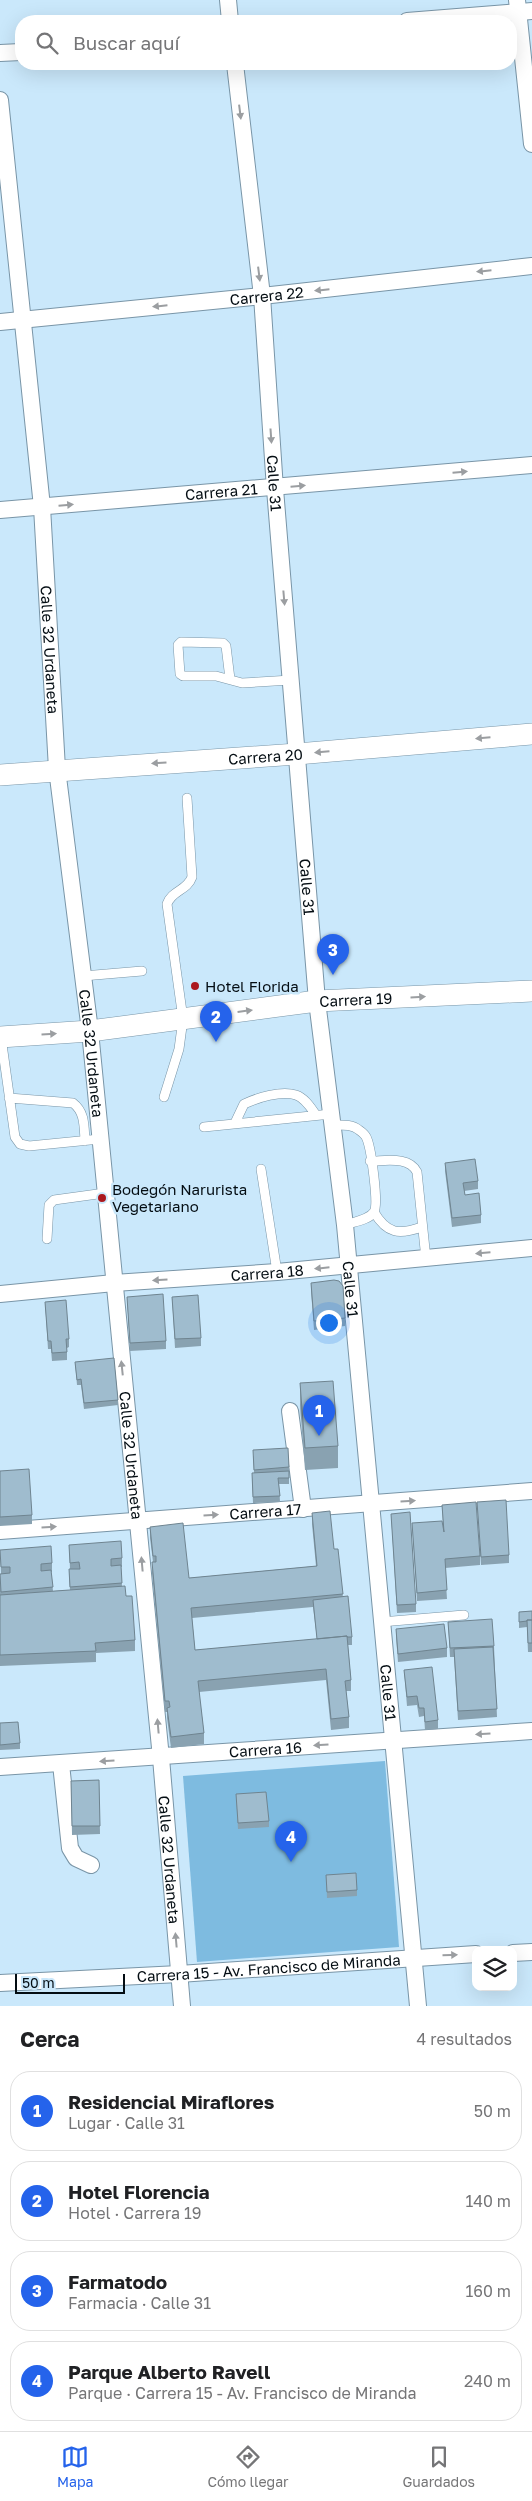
<!DOCTYPE html>
<html lang="es">
<head>
<meta charset="utf-8">
<style>
	:root { --surface:#fff; --page:#f6f6f6; --text:#202124; --muted:#757577; --line:#e0e0e0; --accent:#2563eb }
	body { margin:0; font-family:"Golos Text",sans-serif; background:var(--page); color:var(--text) }
	.controls { position:absolute; right:15px; bottom:15px; display:grid; overflow:hidden; border-radius:10px; box-shadow:0 5px 20px #0002 }
	.controls button { width:45px; height:45px; display:grid; place-items:center; padding:0; border:0; border-bottom:1px solid var(--line); background:var(--surface); color:var(--text); font:25px sans-serif }
	.scale { position:absolute; left:15px; bottom:12px; width:110px; box-sizing:border-box; padding-left:5px; border:2px solid #040d13; border-top:0; font-size:14px; line-height:18px; white-space:nowrap; color:#040d13; -webkit-text-stroke:4px #cae8fb; paint-order:stroke }
	.you { position:absolute; left:328px; top:1322px; width:18px; height:18px; margin:-12px; border:4px solid #fff; border-radius:50%; background:#1a73e8; box-shadow:0 0 0 8px #1a73e833 }
	.badge { display:grid; place-items:center; width:32px; height:32px; border-radius:50%; background:var(--accent); color:#fff; font-size:16px; font-weight:700 }
	.pin { position:absolute; translate:-50% -41px; filter:drop-shadow(0 1px 2px #0008) }
	.pin::after { content:''; position:absolute; top:26px; width:18px; height:15px; background:inherit; clip-path:polygon(0 0,100% 0,50% 100%) }
	.list { margin:0; padding:0; list-style:none }
	h2 { display:flex; justify-content:space-between; align-items:center; height:65px; margin:0; padding:0 20px; font-size:21px }
	h2 small { font-size:16px; font-weight:400; color:var(--muted) }
	.list li { display:grid; grid-template-columns:32px 1fr auto; gap:15px; align-items:center; box-sizing:border-box; height:80px; margin:0 10px 10px; padding:0 10px; border:1px solid var(--line); border-radius:20px }
	.list b { display:block; font-size:19px; white-space:nowrap }
	.list p { margin:0; font-size:16px; white-space:nowrap; color:var(--muted) }
	.list em { font-size:16px; font-style:normal; color:var(--muted) }
	.icon { flex:none; width:28px; height:28px; fill:none; stroke:currentColor; stroke-width:2; stroke-linecap:round; stroke-linejoin:round }
	.map { position:relative; flex:none; width:532px; height:2006px; overflow:hidden }
	.search { position:absolute; background:var(--surface); box-shadow:0 5px 20px #0002; left:15px; right:15px; top:15px; height:55px; display:flex; align-items:center; gap:12px; box-sizing:border-box; padding:0 18px; border-radius:20px; color:var(--muted); font-size:19px }
	.sheet { height:425px; background:var(--surface) }
	nav { display:flex; justify-content:space-around; align-items:center; box-sizing:border-box; height:70px; border-top:1px solid var(--line); background:var(--surface); font-size:14px; color:var(--muted) }
	nav a { display:grid; justify-items:center; gap:2px }
	nav .on { color:var(--accent) }
	.map>svg:first-child { display:block }
</style>
</head>
<body>
<div class="map">
<svg width="532" height="2006" viewBox="0 0 532 2006">
	<rect width="100%" height="100%" fill="#cae8fb"/>
	<!-- green -->
	<path fill="#7ebbe0" d="M385 1761 399 1947 197 1962 183 1776Z"/>
	<g fill="none" stroke-linecap="round" stroke-linejoin="round">
		<defs>
			<path id="service" d="M230 679 226 646 223 643 181 642 178 645 180 674 183 676H216L242 683 291 680
				M83 976 142 971
				M1 1037 15 1137 20 1144 29 1146 100 1139
				M164 1097 179 1049 183 1019 167 904C172 890 187 891 192 877L187 798
				M9 1098 73 1103C85 1112 84 1126 85 1141
				M235 1123 244 1104C257 1098 281 1090 296 1095 305 1098 311 1108 316 1115
				M333 1125C342 1125 352 1124 359 1130 362 1132 366 1136 367 1139 371 1149 379 1204 374 1212 369 1220 353 1222 345 1225
				M204 1127 331 1114
				M370 1161C386 1161 409 1156 417 1172L426 1259
				M261 1169 277 1272
				M374 1212C387 1234 399 1235 422 1227
				M47 1239 49 1205 54 1200 105 1193
				M381 1622 464 1615"/>
			<g id="minor">
				<path d="M228 0 230 21"/>
				<path d="M517 0 532 144"/>
				<path d="M407 21 532 11"/>
				<path d="M0 53 21 52"/>
				<path id="s1" d="M235 64 262 296 275 489 317 1001 345 1225 418 2006"/>
				<path id="s2" d="M0 100 42 507 57 769 90 1031 161 1758 182 2006"/>
				<path id="s3" d="M0 322 262 296 532 266"/>
				<path id="s4" d="M0 510 532 465"/>
				<path id="s5" d="M0 1294 114 1283 277 1272 532 1248"/>
				<path d="M290 1411 303 1509"/>
				<path id="s6" d="M0 1531 532 1491"/>
				<path d="M61 1764 70 1848 76 1858 91 1865"/>
				<path id="s7" d="M0 1767 532 1731"/>
				<path d="M513 1953 532 1952"/>
				<path id="s8" d="M0 1983 179 1974 476 1954"/>
			</g>
			<g id="tertiary">
				<path id="s9" d="M0 775 297 754 532 734"/>
				<path id="s10" d="M0 1037 90 1031 317 1001 532 991"/>
			</g>
		</defs>
		<!-- service casing -->
		<use href="#service" stroke="#7995a7" stroke-width="10"/>
		<!-- minor casing -->
		<use href="#minor" stroke="#7995a7" stroke-width="18"/>
		<!-- tertiary casing -->
		<use href="#tertiary" stroke="#7995a7" stroke-width="22"/>
		<!-- service -->
		<use href="#service" stroke="#fff" stroke-width="9"/>
		<!-- minor -->
		<use href="#minor" stroke="#fff" stroke-width="16"/>
		<!-- tertiary -->
		<use href="#tertiary" stroke="#fff" stroke-width="21"/>
	</g>
	<!-- wall -->
	<path fill="#89a2b1" fill-rule="evenodd" d="M445 1163 478 1181V1189L464 1191 465 1195 481 1215V1223L452 1227 445 1171Z
		M311 1283 345 1318V1326L314 1330 311 1291Z
		M127 1297 166 1341V1349L130 1351Z
		M172 1297 201 1338V1346L175 1348Z
		M45 1302 69 1339V1347L67 1348V1360L52 1361 51 1349H48Z
		M75 1362 118 1400V1405L84 1409 81 1385H77Z
		M300 1383 338 1446V1468L305 1470 300 1405Z
		M253 1456 289 1467V1484H279L280 1502 253 1503 252 1479 254 1473Z
		M0 1471 32 1515V1524L0 1526Z
		M477 1502 509 1555V1563L481 1565Z
		M442 1505 480 1556V1565L445 1568 447 1599 417 1601 412 1523 443 1526Z
		M312 1513 334 1549 343 1597 352 1637V1645H348L351 1680V1691H346L349 1717V1728L331 1730 326 1680 199 1692 204 1733V1744L171 1748 167 1718V1712H165L152 1573 153 1562 150 1538V1527L189 1578 316 1566 312 1524ZM313 1607 317 1639 195 1650 192 1618Z
		M391 1514 416 1604V1612L397 1613Z
		M69 1545 122 1558V1567H121L122 1587 126 1596 135 1640V1651L96 1653V1662L0 1666V1574H1L0 1550 52 1563V1572H51L53 1591 70 1590 69 1578V1569H70Z
		M532 1611V1652H528L527 1627 519 1628V1612Z
		M448 1622 494 1646 497 1717 458 1720 454 1657H450Z
		M396 1629 447 1648V1657L398 1662 396 1637Z
		M404 1670 438 1720V1729L425 1730 424 1716 419 1717 417 1705 407 1706Z
		M0 1723 20 1743V1749L0 1750Z
		M99 1780 100 1834 72 1835 71 1781Z
		M236 1794 269 1821V1827L238 1829Z
		M326 1875 357 1890V1896L327 1898Z"/>
	<!-- building -->
	<path fill="#9fbcce" stroke="#6f8490" d="M475 1159 478 1181 463 1183 465 1195 479 1193 481 1215 452 1218 445 1163Z
		M334 1280 339 1281 343 1286 345 1318 314 1321 311 1283Z
		M163 1294 166 1341 130 1343 127 1297Z
		M198 1295 201 1338 175 1339 172 1297Z
		M66 1300 69 1339H66L67 1352 52 1353 51 1341H48L45 1302Z
		M114 1358 118 1400 84 1403 81 1379 77 1380 75 1362Z
		M333 1381 338 1446 305 1448 300 1383Z
		M288 1448 289 1467 254 1470 253 1450Z
		M29 1469 32 1515 0 1517V1471Z
		M289 1471V1478H278L280 1496 253 1497 252 1473Z
		M506 1500 509 1555 481 1557 477 1502Z
		M476 1502 480 1556 445 1559 447 1590 417 1593 412 1523 442 1521 444 1532 442 1505Z
		M330 1511 334 1549H338L343 1594 191 1608 195 1650 347 1636 351 1680 345 1681 349 1717 331 1719 326 1669 198 1681 204 1733 171 1737 167 1708 170 1707 169 1701H165L152 1562H156V1556H153L150 1527 183 1523 189 1578 317 1566 312 1513Z
		M410 1512 416 1604 397 1605 391 1514Z
		M121 1541 122 1558 111 1559V1566L121 1565 122 1583 70 1587 69 1569H80L79 1562 70 1563 69 1545Z
		M51 1546 52 1563 41 1564V1571L51 1570 53 1587 1 1592 0 1574 10 1573V1567H1L0 1550Z
		M125 1586 126 1596H132L135 1640 95 1643 96 1651 0 1655V1595Z
		M348 1596 352 1637H347V1636L317 1639 313 1600Z
		M532 1611V1620H527V1621L519 1622V1612Z
		M492 1619 494 1646 450 1648 448 1622Z
		M527 1620H532V1643H528Z
		M444 1624 447 1648 398 1654 396 1629Z
		M493 1647 497 1709 458 1711 454 1649Z
		M432 1667 438 1720 425 1722 424 1708H419L417 1696 407 1697 404 1670Z
		M18 1722 20 1743 0 1745V1723Z
		M99 1780 100 1826H72L71 1781Z
		M266 1792 269 1821 238 1823 236 1794Z
		M356 1873 357 1890 327 1892 326 1875Z"/>
	<!-- one-way arrows -->
	<defs><path id="oneway-solid" d="M-6-.8H1V-3.2L6.5 0L1 3.2V.8H-6Z" transform="scale(1.25)"/></defs>
	<g fill="#9b9ea1">
		<use href="#oneway-solid" transform="translate(240 112) rotate(83)"/>
		<use href="#oneway-solid" transform="translate(484 271) rotate(174)"/>
		<use href="#oneway-solid" transform="translate(259 274) rotate(83)"/>
		<use href="#oneway-solid" transform="translate(322 290) rotate(174)"/>
		<use href="#oneway-solid" transform="translate(160 306) rotate(174)"/>
		<use href="#oneway-solid" transform="translate(271 436) rotate(86)"/>
		<use href="#oneway-solid" transform="translate(460 472) rotate(-5)"/>
		<use href="#oneway-solid" transform="translate(298 486) rotate(-5)"/>
		<use href="#oneway-solid" transform="translate(66 505) rotate(-5)"/>
		<use href="#oneway-solid" transform="translate(284 598) rotate(85)"/>
		<use href="#oneway-solid" transform="translate(483 738) rotate(175)"/>
		<use href="#oneway-solid" transform="translate(322 752) rotate(175)"/>
		<use href="#oneway-solid" transform="translate(159 763) rotate(176)"/>
		<use href="#oneway-solid" transform="translate(418 997) rotate(-3)"/>
		<use href="#oneway-solid" transform="translate(245 1011) rotate(-7)"/>
		<use href="#oneway-solid" transform="translate(49 1034) rotate(-4)"/>
		<use href="#oneway-solid" transform="translate(483 1253) rotate(175)"/>
		<use href="#oneway-solid" transform="translate(322 1268) rotate(174)"/>
		<use href="#oneway-solid" transform="translate(160 1280) rotate(177)"/>
		<use href="#oneway-solid" transform="translate(122 1368) rotate(-96)"/>
		<use href="#oneway-solid" transform="translate(408 1501) rotate(-4)"/>
		<use href="#oneway-solid" transform="translate(211 1515) rotate(-4)"/>
		<use href="#oneway-solid" transform="translate(49 1527) rotate(-4)"/>
		<use href="#oneway-solid" transform="translate(142 1564) rotate(-95)"/>
		<use href="#oneway-solid" transform="translate(158 1726) rotate(-95)"/>
		<use href="#oneway-solid" transform="translate(483 1734) rotate(176)"/>
		<use href="#oneway-solid" transform="translate(321 1745) rotate(176)"/>
		<use href="#oneway-solid" transform="translate(107 1761) rotate(176)"/>
		<use href="#oneway-solid" transform="translate(176 1940) rotate(-95)"/>
		<use href="#oneway-solid" transform="translate(450 1955) rotate(-2)"/>
	</g>
	<!-- markers -->
	<g fill="#ab181e" stroke="#cae8fb" stroke-width="2">
		<circle cx="195" cy="986" r="5"/>
		<circle cx="102" cy="1198" r="5"/>
	</g>
	<g text-anchor="middle" dominant-baseline="central" stroke-width="5" stroke-linejoin="round" paint-order="stroke">
		<!-- street labels -->
		<g font-size="15" fill="#040d13" stroke="#cae8fb">
			<text stroke="none"><textPath href="#s3" startOffset="268">Carrera 22</textPath></text>
			<text stroke="none"><textPath href="#s1" startOffset="421">Calle 31</textPath></text>
			<text stroke="none"><textPath href="#s4" startOffset="222">Carrera 21</textPath></text>
			<text stroke="none"><textPath href="#s2" startOffset="552">Calle 32 Urdaneta</textPath></text>
			<text stroke="none"><textPath href="#s9" startOffset="266">Carrera 20</textPath></text>
			<text stroke="none"><textPath href="#s1" startOffset="826">Calle 31</textPath></text>
			<text stroke="none"><textPath href="#s10" startOffset="358">Carrera 19</textPath></text>
			<text stroke="none"><textPath href="#s2" startOffset="958">Calle 32 Urdaneta</textPath></text>
			<text stroke="none"><textPath href="#s5" startOffset="268">Carrera 18</textPath></text>
			<text stroke="none"><textPath href="#s1" startOffset="1231">Calle 31</textPath></text>
			<text stroke="none"><textPath href="#s2" startOffset="1362">Calle 32 Urdaneta</textPath></text>
			<text stroke="none"><textPath href="#s6" startOffset="266">Carrera 17</textPath></text>
			<text stroke="none"><textPath href="#s1" startOffset="1636">Calle 31</textPath></text>
			<text stroke="none"><textPath href="#s7" startOffset="266">Carrera 16</textPath></text>
			<text stroke="none"><textPath href="#s2" startOffset="1768">Calle 32 Urdaneta</textPath></text>
			<text stroke="none"><textPath href="#s8" startOffset="269">Carrera 15 - Av. Francisco de Miranda</textPath></text>
		</g>
		<!-- poi labels -->
		<g font-size="15" fill="#040d13" stroke="#cae8fb" text-anchor="start">
			<text x="205" y="986">Hotel Florida</text>
			<text x="112" y="1189">Bodegón Narurista<tspan x="112" dy="17">Vegetariano</tspan></text>
		</g>
	</g>
</svg>
<div class="controls">
<button><svg class="icon" aria-label="layers" viewBox="0 0 24 24"><path d="M12 4l9 5-9 5-9-5zM3 14l9 5 9-5"/></svg></button>
</div>
<div class="scale">50 m</div>
<div class="you"></div>
<div class="pin badge" style="left:319px;top:1436px">1</div>
<div class="pin badge" style="left:216px;top:1042px">2</div>
<div class="pin badge" style="left:333px;top:975px">3</div>
<div class="pin badge" style="left:291px;top:1862px">4</div>
<div class="search"><svg class="icon" aria-label="search" viewBox="0 0 24 24"><circle cx="10" cy="10" r="6"/><path d="M15 15l6 6"/></svg>Buscar aquí</div>
</div>
<section class="sheet">
<h2>Cerca<small>4 resultados</small></h2>
<ul class="list">
<li><span class="badge">1</span><div><b>Residencial Miraflores</b><p>Lugar · Calle 31</p></div><em>50 m</em></li>
<li><span class="badge">2</span><div><b>Hotel Florencia</b><p>Hotel · Carrera 19</p></div><em>140 m</em></li>
<li><span class="badge">3</span><div><b>Farmatodo</b><p>Farmacia · Calle 31</p></div><em>160 m</em></li>
<li><span class="badge">4</span><div><b>Parque Alberto Ravell</b><p>Parque · Carrera 15 - Av. Francisco de Miranda</p></div><em>240 m</em></li>
</ul>
</section>
<nav>
<a class="on"><svg class="icon" aria-label="map" viewBox="0 0 24 24"><path d="M3 6l6-2 6 2 6-2v14l-6 2-6-2-6 2zM9 4v14M15 6v14"/></svg>Mapa</a>
<a><svg class="icon" aria-label="directions" viewBox="0 0 24 24"><path d="M12 3l9 9-9 9-9-9zM9 14v-3h6M13 9l2 2-2 2"/></svg>Cómo llegar</a>
<a><svg class="icon" aria-label="saved" viewBox="0 0 24 24"><path d="M7 4h10v16l-5-4-5 4z"/></svg>Guardados</a>
</nav>
</body>
</html>
